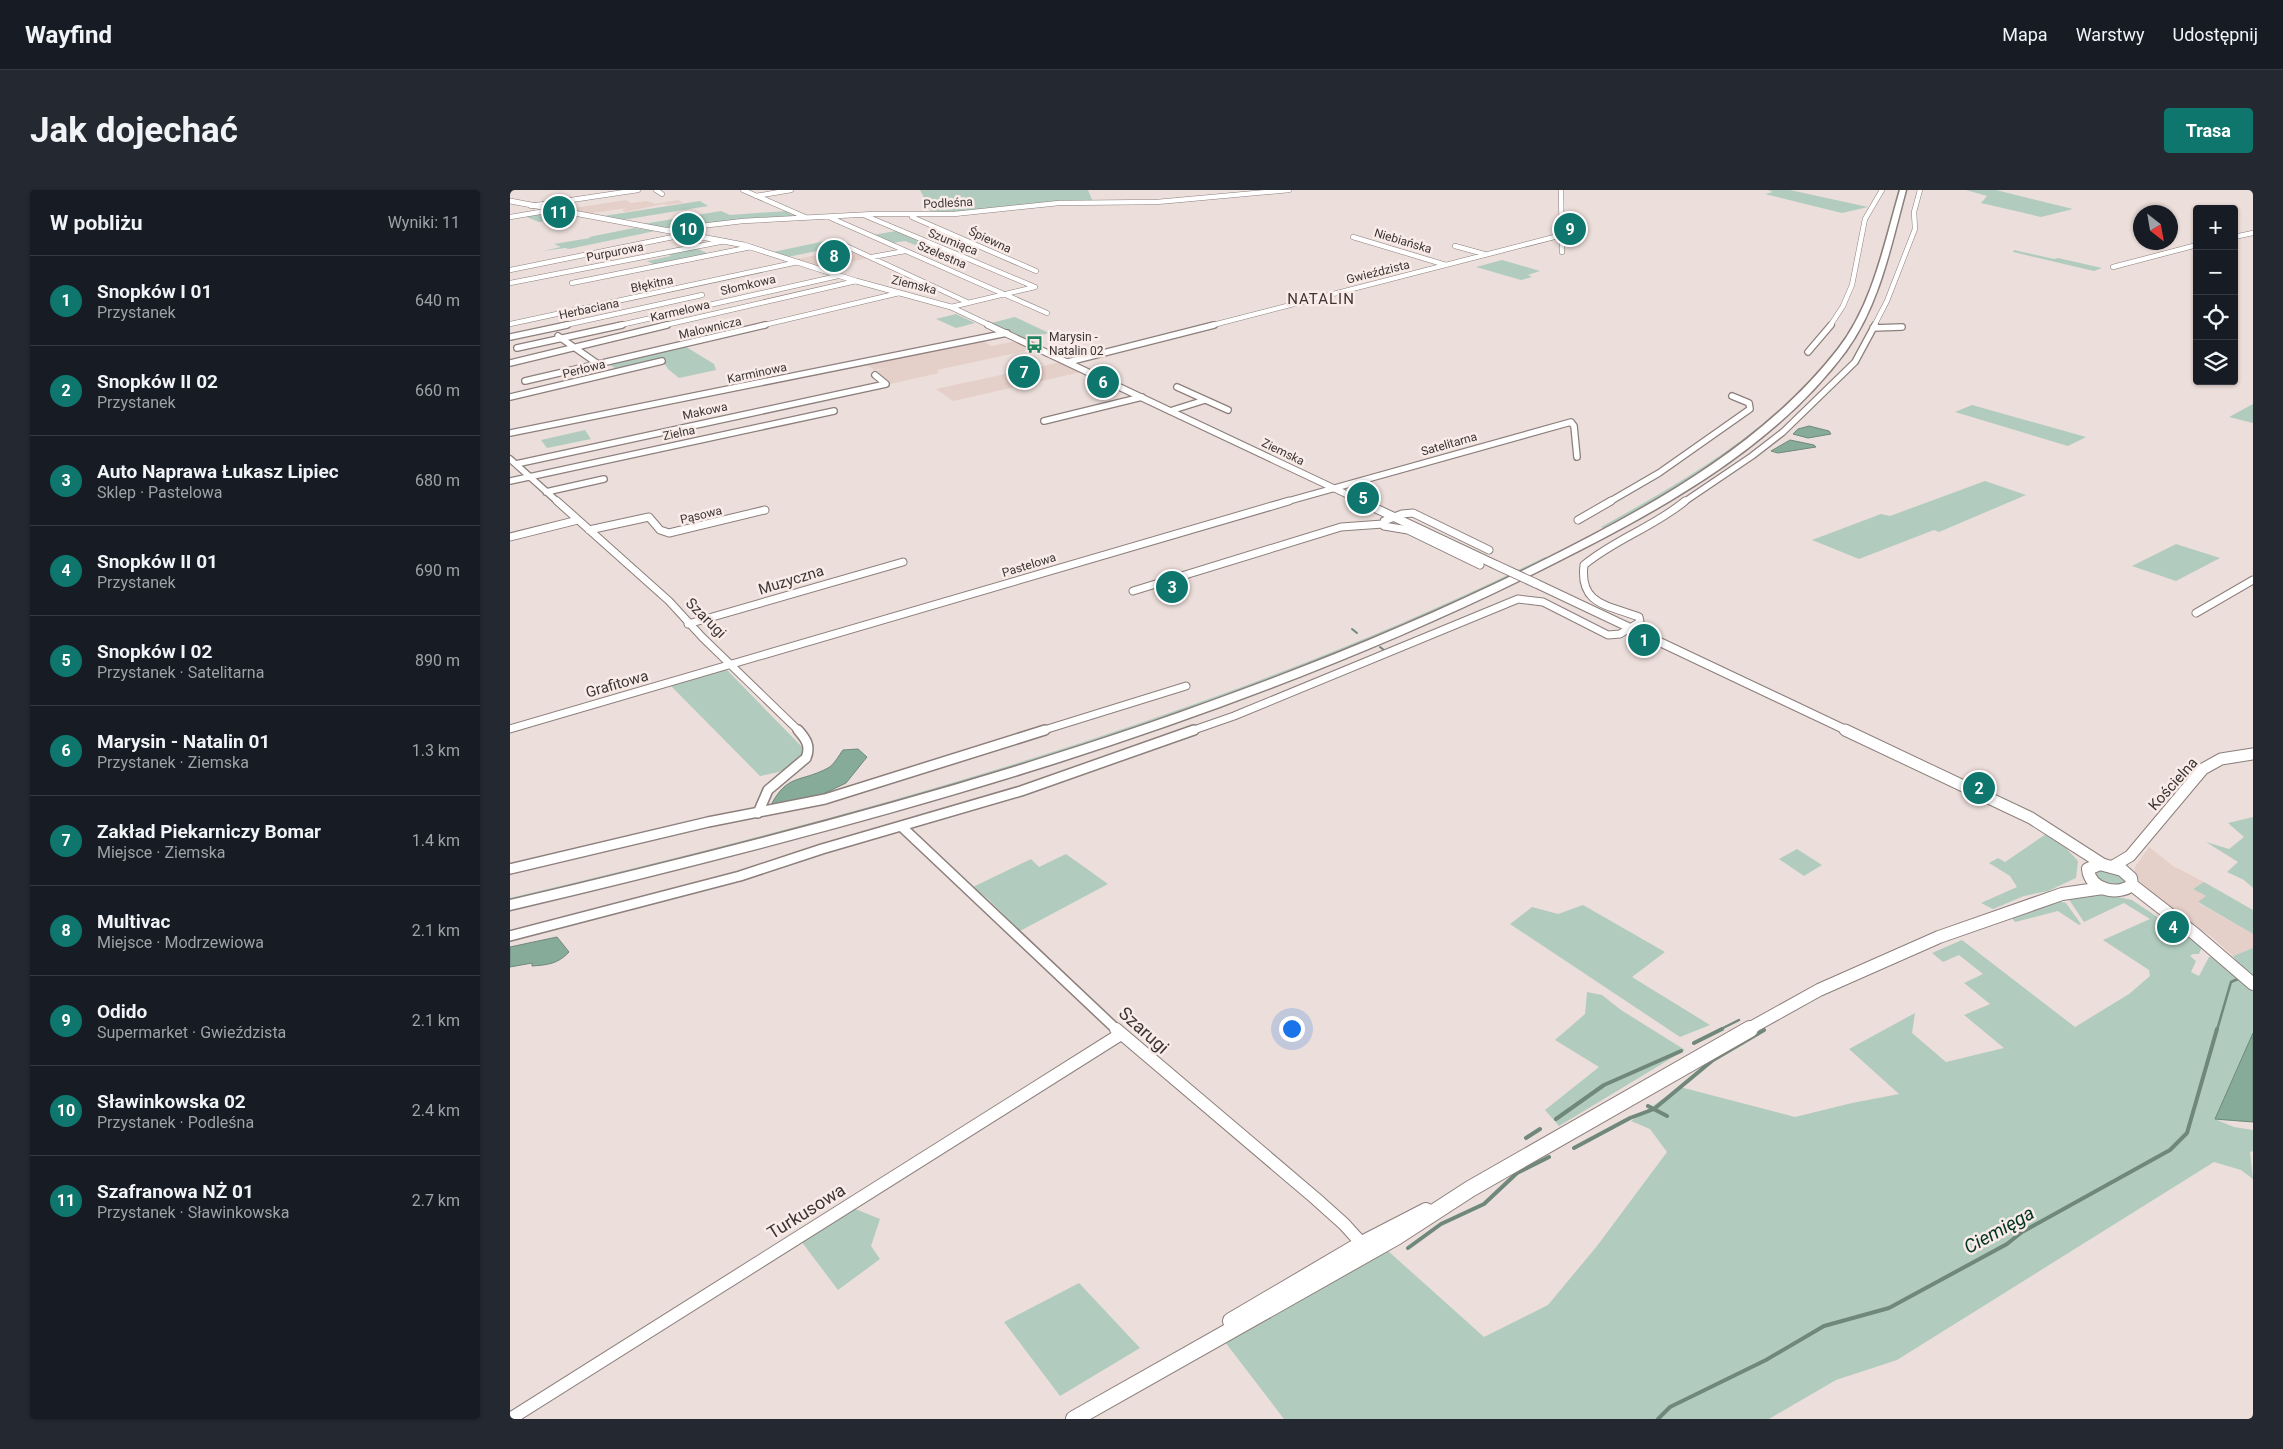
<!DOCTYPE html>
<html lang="pl">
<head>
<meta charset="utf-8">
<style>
	:root { --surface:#171b24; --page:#242831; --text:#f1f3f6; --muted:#9ea1a6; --line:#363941; --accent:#0f766e }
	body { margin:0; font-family:Roboto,sans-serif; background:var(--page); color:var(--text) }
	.controls { position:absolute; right:15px; top:15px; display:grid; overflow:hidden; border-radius:5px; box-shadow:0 1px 4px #0004 }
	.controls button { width:45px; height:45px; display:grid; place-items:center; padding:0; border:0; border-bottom:1px solid var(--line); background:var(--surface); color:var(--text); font:25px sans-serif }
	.compass { position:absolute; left:1623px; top:15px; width:45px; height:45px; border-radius:50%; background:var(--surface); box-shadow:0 1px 4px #0004; rotate:149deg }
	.you { position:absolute; left:781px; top:838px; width:18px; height:18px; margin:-12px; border:4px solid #fff; border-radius:50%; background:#1a73e8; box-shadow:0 0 0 8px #1a73e833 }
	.badge { display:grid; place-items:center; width:32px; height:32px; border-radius:50%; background:var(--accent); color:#fff; font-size:16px; font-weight:700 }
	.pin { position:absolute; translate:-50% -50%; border:2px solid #fff; box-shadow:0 1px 5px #0006 }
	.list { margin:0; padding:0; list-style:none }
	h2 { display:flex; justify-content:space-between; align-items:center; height:65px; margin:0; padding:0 20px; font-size:21px }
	h2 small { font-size:16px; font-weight:400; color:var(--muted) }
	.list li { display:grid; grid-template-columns:32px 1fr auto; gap:15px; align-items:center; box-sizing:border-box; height:90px; padding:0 20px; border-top:1px solid var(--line) }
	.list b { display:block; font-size:19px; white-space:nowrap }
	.list p { margin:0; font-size:16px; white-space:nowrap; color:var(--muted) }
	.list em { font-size:16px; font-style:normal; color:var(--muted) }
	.icon { flex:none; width:28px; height:28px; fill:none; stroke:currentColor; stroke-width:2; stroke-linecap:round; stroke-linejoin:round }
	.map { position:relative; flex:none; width:1743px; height:1229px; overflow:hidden; border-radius:5px }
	header { display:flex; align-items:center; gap:30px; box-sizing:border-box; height:70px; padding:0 25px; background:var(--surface); border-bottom:1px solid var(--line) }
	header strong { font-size:24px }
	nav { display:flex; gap:28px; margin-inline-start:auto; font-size:18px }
	.intro { display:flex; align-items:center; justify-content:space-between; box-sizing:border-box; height:120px; padding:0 30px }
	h1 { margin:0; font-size:35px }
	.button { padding:12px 22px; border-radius:5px; background:var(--accent); color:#fff; font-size:18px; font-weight:700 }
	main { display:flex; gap:30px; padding:0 30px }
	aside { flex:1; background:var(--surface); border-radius:5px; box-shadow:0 1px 4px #0004 }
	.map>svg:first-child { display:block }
</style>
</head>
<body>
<header>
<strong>Wayfind</strong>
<nav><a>Mapa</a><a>Warstwy</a><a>Udostępnij</a></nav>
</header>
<div class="intro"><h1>Jak dojechać</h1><a class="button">Trasa</a></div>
<main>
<aside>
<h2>W pobliżu<small>Wyniki: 11</small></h2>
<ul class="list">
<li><span class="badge">1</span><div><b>Snopków I 01</b><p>Przystanek</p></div><em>640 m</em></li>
<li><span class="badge">2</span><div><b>Snopków II 02</b><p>Przystanek</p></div><em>660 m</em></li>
<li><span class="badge">3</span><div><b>Auto Naprawa Łukasz Lipiec</b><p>Sklep · Pastelowa</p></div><em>680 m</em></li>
<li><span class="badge">4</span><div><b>Snopków II 01</b><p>Przystanek</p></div><em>690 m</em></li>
<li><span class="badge">5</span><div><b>Snopków I 02</b><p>Przystanek · Satelitarna</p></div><em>890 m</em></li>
<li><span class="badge">6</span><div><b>Marysin - Natalin 01</b><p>Przystanek · Ziemska</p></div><em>1.3 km</em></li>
<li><span class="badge">7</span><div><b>Zakład Piekarniczy Bomar</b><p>Miejsce · Ziemska</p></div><em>1.4 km</em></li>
<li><span class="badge">8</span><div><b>Multivac</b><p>Miejsce · Modrzewiowa</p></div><em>2.1 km</em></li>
<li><span class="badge">9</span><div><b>Odido</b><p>Supermarket · Gwieździsta</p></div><em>2.1 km</em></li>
<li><span class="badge">10</span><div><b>Sławinkowska 02</b><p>Przystanek · Podleśna</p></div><em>2.4 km</em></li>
<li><span class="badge">11</span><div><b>Szafranowa NŻ 01</b><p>Przystanek · Sławinkowska</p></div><em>2.7 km</em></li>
</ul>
</aside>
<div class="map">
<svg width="1743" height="1229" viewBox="0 0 1743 1229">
	<rect width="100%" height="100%" fill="#ecdeda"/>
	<!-- built -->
	<path fill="#e5cfc9" d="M116 10 121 13 137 11 145 14 168 10 173 13 157 15 153 14 115 22 112 20 116 18 76 24 51 20Z
		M338 59 358 68 312 78 287 69Z
		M470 149 481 156 512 150 529 158 427 180 429 183 380 194 366 181 376 178 364 180 354 173 401 163 410 171 401 163Z
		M551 172 571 182 443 211 426 199Z
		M1639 657 1663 676 1694 692 1683 699 1696 706 1688 713 1743 744V758L1723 766 1702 747 1640 706 1624 683 1625 677Z"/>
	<!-- green -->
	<path fill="#b1ccbe" d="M410 0H578L583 12 423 25Z
		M1258 0H1280L1358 17 1332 23 1255 4 1263 2Z
		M1388 0H1391C1380 38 1370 88 1353 123 1343 143 1328 161 1313 178 1252 245 1173 295 1095 339L1091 337C1183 286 1300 219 1350 122 1368 86 1377 39 1388 0Z
		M1456 0H1486L1563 19 1531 27 1471 13 1477 6Z
		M190 11 198 16 112 30 87 27Z
		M39 21 64 26 29 32 14 26Z
		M211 21 220 25 277 21 285 27 157 39 133 34Z
		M124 38 145 41 59 59 55 58 33 61 51 57 44 54 80 48 79 47Z
		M386 41 425 57 415 59 395 51 382 53 363 45Z
		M320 50 332 56 277 67 263 62Z
		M184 57 201 65 145 75 137 71 161 66 156 63Z
		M1504 60 1544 69 1548 68 1592 78 1584 81 1503 62Z
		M992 70 1030 81 1018 85 1022 87 1011 90 966 77Z
		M446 124 465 133 446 138 426 129Z
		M505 127 539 143 515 149 481 133Z
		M173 155 204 174 206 180 169 188 158 179 153 171 108 180 97 173Z
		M1743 214V233L1719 227Z
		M1462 215 1576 247 1558 256 1445 222Z
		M75 240 81 249 37 258 31 250Z
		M1475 291 1516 305 1429 342 1424 340 1349 369 1302 350 1371 324 1380 326Z
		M1666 354 1710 368 1666 391 1622 376Z
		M1035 367 1039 368C822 473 595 553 363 620 243 654 121 681 0 712V708C350 626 712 527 1035 367Z
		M216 479 294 559C288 580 269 582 250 586L161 496Z
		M1743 627V698L1734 690 1717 682 1728 672 1696 652 1719 659 1734 647 1718 633Z
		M1536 644 1556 658 1568 671 1566 688 1538 701 1514 706 1483 719 1471 713 1507 697 1500 686 1479 673 1488 668 1495 672Z
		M1287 659 1312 675 1294 686 1269 669Z
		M556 664 598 694 510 741 478 709 463 697 521 669 529 677Z
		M1593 680 1606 682 1615 689 1614 694 1598 695 1587 688V682Z
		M1694 692 1743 720V744L1688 712 1696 706 1683 699Z
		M1585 702 1622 710 1692 757 1689 764H1683L1680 766 1686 771 1681 782 1689 786 1699 767 1704 766 1743 799V932L1707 930 1724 937 1743 940V961L1740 962 1743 989 1731 980 1704 972 1387 1170 1326 1190 1259 1229H774L715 1152 877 1060 974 1147 1038 1115 1087 1056 1157 962 1140 939 1121 931 1170 897 1285 927 1342 913 1389 904 1339 859 1405 823 1402 843 1436 872 1494 858 1454 825 1480 814 1454 793 1473 784 1449 765 1433 772 1422 763 1452 750 1565 837 1619 804 1640 786 1639 780 1593 750 1640 729 1614 713 1574 732 1558 708Z
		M1543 709 1556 713 1571 734 1569 735 1548 721 1505 732 1501 727Z
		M1073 715 1155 762 1122 787 1200 835 1170 847 1000 734 1022 717 1048 724Z
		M1743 758V789L1733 781 1723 766Z
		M1077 802 1092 805 1111 820 1175 860 1049 936 1035 920 1089 877 1045 850 1075 824Z
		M343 1018 370 1029 361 1056 370 1069 328 1100 291 1051Z
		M569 1093 630 1158 550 1206 494 1132Z"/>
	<!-- water -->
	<path fill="#87ab99" stroke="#70887b" d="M1299 236 1319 241 1321 244 1298 248 1283 244 1288 239Z
		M1280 250 1304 255 1306 257 1268 263 1261 261Z
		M348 559 357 567 336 593 311 605 260 617C277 583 290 593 318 578 324 575 329 565 333 560Z
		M47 747 59 762C48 774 37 775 22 776V773L0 777V757Z
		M1743 843V932L1705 929Z"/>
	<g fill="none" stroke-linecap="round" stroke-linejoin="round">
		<!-- stream-far2 -->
		<path stroke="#70887b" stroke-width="2" d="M842 439 847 443
			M870 457 874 460"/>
		<!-- stream-far1 -->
		<path stroke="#70887b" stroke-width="2.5" d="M1209 840 1229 830
			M1707 840 1721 792 1730 788"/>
		<!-- stream -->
		<path stroke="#70887b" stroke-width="4" d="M1184 853 1212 839
			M1138 916 1157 926
			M1046 929 1094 895 1171 861
			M1016 948 1030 939
			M1064 958 1120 928 1144 919 1203 870 1254 840
			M898 1058 931 1034 974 1014 1007 983 1039 967
			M1148 1229 1160 1217 1256 1170 1314 1136 1379 1118 1497 1054 1512 1042 1660 960 1677 943 1707 839"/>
		<defs>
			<path id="minor-far4" d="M146 0 152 4
				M233 0 295 27
				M1051 0 1052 62
				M246 6 281 0
				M21 16 128 0
				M356 26 525 97
				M0 27 42 20
				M402 27 526 81
				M321 28 537 123
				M157 40 233 31 364 24H444L549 13 647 12 779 0
				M843 47 936 75
				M1724 47 1743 43
				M334 55 459 113
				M945 56 974 64
				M362 67 395 61
				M1603 77 1687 55
				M0 80 178 44
				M0 93 215 51
				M62 93 241 57
				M441 117 525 97
				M0 134 288 72
				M51 136 192 105
				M106 136 328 86
				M151 136 346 91
				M250 136 389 103
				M699 136 1052 45
				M1320 136 1333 116 1342 95 1355 29 1372 0
				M1364 136 1377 111 1405 39 1404 22 1410 0"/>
			<path id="minor-far3" d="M1363 138 1392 137
				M48 146 88 174
				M0 147 57 135
				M7 158 112 135
				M1298 162 1321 135
				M558 172 704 135
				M0 173 157 135
				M15 191 255 135
				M667 197 718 220
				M0 207 152 171
				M660 221 695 210
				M534 231 632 207
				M0 243 497 143
				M0 269 48 312
				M6 274 376 194 365 185
				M0 291 324 221
				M36 302 94 289
				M775 312 1061 232 1064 236 1067 267
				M1099 312 1149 283 1240 219 1239 213 1222 206
				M1174 312 1242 266 1273 242 1345 172 1365 135"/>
			<path id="minor-far2" d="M47 311 159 411 192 447 289 541
				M1068 330 1101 311
				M79 340 139 327 150 340 159 343 255 320
				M0 347 68 330
				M970 375 898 340 874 336V331L892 324 903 323 979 360
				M623 401 831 337 873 334
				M1686 423 1743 390
				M178 434 393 372
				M0 539 779 311
				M531 541 676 496
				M681 541 724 526 1008 409 1033 412 1098 445 1110 444 1130 432 1129 427C1098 415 1069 415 1074 375 1105 349 1144 337 1175 311"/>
			<path id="minor-far1" d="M248 623 258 600 296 568C301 556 296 549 288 540
				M391 636 607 840
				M0 679 198 632 315 609 535 540
				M0 746 230 686 312 659 511 601 684 540"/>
			<path id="minor" d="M606 839 805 1008 834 1034 854 1056
				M0 1229 611 844"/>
			<path id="tertiary-far3" d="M0 11 234 55 346 91 441 117 481 136"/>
			<path id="tertiary-far2" d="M478 135 853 312"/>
			<path id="tertiary-far1" d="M850 311 986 375
				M1025 393 1338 541"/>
			<path id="tertiary" d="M1335 540 1521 628 1594 675
				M1603 676 1620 666 1693 579 1711 569 1743 564"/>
			<path id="secondary-far1" d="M1590 674 1612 680 1621 688 1622 695C1607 706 1580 700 1578 679Z
				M1622 695 1685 744 1743 794
				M1237 840 1309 800 1429 747 1552 704 1593 698"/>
			<path id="secondary" d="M721 1131 852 1054 916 1021
				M564 1229 886 1047 960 999 1240 839"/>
			<path id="motorway" d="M1390 0H1396C1381 55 1370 114 1336 161 1261 262 1141 325 1031 380 706 542 351 637 0 720V710C349 628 701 534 1024 375 1134 320 1251 258 1328 159 1363 114 1374 54 1390 0Z"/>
		</defs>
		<!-- minor-far4 casing -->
		<use href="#minor-far4" stroke="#8c7f7c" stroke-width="5.5"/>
		<!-- minor-far3 casing -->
		<use href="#minor-far3" stroke="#8c7f7c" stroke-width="8"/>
		<!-- minor-far2 casing -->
		<use href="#minor-far2" stroke="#8c7f7c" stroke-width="9"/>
		<!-- minor-far1 casing -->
		<use href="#minor-far1" stroke="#8c7f7c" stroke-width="12"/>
		<!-- minor casing -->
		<use href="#minor" stroke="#8c7f7c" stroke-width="14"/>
		<!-- tertiary-far3 casing -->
		<use href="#tertiary-far3" stroke="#8c7f7c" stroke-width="6"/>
		<!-- tertiary-far2 casing -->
		<use href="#tertiary-far2" stroke="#8c7f7c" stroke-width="8"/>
		<!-- tertiary-far1 casing -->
		<use href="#tertiary-far1" stroke="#8c7f7c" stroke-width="10"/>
		<!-- tertiary casing -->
		<use href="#tertiary" stroke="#8c7f7c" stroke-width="13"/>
		<!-- secondary-far1 casing -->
		<use href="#secondary-far1" stroke="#8c7f7c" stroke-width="14"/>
		<!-- secondary casing -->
		<use href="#secondary" stroke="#8c7f7c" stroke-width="18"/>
		<!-- motorway casing -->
		<use href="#motorway" stroke="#8c7f7c" stroke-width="3"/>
		<!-- minor-far4 -->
		<use href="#minor-far4" stroke="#fff" stroke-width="4.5"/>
		<!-- minor-far3 -->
		<use href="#minor-far3" stroke="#fff" stroke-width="5.5"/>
		<!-- minor-far2 -->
		<use href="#minor-far2" stroke="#fff" stroke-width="7"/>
		<!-- minor-far1 -->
		<use href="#minor-far1" stroke="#fff" stroke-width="9"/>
		<!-- minor -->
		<use href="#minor" stroke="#fff" stroke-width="12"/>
		<!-- tertiary-far3 -->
		<use href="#tertiary-far3" stroke="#fff" stroke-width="5"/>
		<!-- tertiary-far2 -->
		<use href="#tertiary-far2" stroke="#fff" stroke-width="6"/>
		<!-- tertiary-far1 -->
		<use href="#tertiary-far1" stroke="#fff" stroke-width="8"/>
		<!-- tertiary -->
		<use href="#tertiary" stroke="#fff" stroke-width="11"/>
		<!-- secondary-far1 -->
		<use href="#secondary-far1" stroke="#fff" stroke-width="12"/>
		<!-- secondary -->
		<use href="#secondary" stroke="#fff" stroke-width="16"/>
		<!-- motorway -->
		<use href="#motorway" fill="#fff" fill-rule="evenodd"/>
		<defs>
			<path id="tertiary-bridge" d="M986 375 1025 393"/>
		</defs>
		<!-- tertiary-bridge casing -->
		<use href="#tertiary-bridge" stroke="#8c7f7c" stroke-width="10" stroke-linecap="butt"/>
		<!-- tertiary-bridge -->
		<use href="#tertiary-bridge" stroke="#fff" stroke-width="8"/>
	</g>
	<!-- icons -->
	<defs>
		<symbol id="bus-bare" viewBox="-9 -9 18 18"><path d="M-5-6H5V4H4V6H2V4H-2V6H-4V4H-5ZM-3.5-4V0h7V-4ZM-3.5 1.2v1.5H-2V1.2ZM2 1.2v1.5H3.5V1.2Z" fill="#1d835e" stroke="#f9ebe7" stroke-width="2.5" paint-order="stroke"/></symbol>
	</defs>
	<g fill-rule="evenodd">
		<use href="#bus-bare" x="512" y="142" width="25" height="25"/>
	</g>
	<g text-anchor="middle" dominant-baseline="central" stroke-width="5" stroke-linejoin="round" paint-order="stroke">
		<!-- far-street labels -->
		<g font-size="12" fill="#3b3634" stroke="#f9ebe7">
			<text transform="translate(438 13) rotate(-3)">Podleśna</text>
			<text transform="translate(480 50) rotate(25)">Śpiewna</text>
			<text transform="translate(893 51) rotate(17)">Niebiańska</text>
			<text transform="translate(443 52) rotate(22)">Szumiąca</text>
			<text transform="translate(105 62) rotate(-11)">Purpurowa</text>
			<text transform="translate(432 65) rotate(23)">Szelestna</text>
			<text transform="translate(868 82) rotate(-14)">Gwieździsta</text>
			<text transform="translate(142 94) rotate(-12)">Błękitna</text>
			<text transform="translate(238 95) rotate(-13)">Słomkowa</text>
			<text transform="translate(404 95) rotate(14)">Ziemska</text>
			<text transform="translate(79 119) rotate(-12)">Herbaciana</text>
			<text transform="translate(170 121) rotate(-13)">Karmelowa</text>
			<text transform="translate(200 138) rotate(-13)">Malownicza</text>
			<text transform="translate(74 179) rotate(-14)">Perłowa</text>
			<text transform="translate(247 183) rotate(-12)">Karminowa</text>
			<text transform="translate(195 221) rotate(-12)">Makowa</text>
			<text transform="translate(169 243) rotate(-12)">Zielna</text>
			<text transform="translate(939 254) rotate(-16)">Satelitarna</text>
			<text transform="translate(773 262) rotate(26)">Ziemska</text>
			<text transform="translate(191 325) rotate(-13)">Pąsowa</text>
			<text transform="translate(519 375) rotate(-17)">Pastelowa</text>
		</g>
		<!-- far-poi labels -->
		<g font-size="12" fill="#3b3634" stroke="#f9ebe7" text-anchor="start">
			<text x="539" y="147">Marysin -<tspan x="539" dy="14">Natalin 02</tspan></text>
		</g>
		<!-- far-quarter labels -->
		<g font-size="15" letter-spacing="1" fill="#403532" stroke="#f9ebe7">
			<text x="811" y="109">NATALIN</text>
		</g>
		<!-- street labels -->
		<g font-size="15" fill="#3b3634" stroke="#f9ebe7">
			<text transform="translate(281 390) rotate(-17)">Muzyczna</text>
			<text transform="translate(196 428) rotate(45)">Szarugi</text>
			<text transform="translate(107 494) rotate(-16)">Grafitowa</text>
			<text transform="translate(1663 594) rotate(-48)">Kościelna</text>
		</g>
		<!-- near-street labels -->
		<g font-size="18" fill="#3b3634" stroke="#f9ebe7">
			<text transform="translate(634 840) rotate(42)">Szarugi</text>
			<text transform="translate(296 1021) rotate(-32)">Turkusowa</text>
		</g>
		<!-- near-water labels -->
		<g font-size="19" font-style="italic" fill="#023523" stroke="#f9ebe7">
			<text transform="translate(1489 1040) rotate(-29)">Ciemięga</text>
		</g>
	</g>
</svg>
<div class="controls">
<button>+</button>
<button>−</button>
<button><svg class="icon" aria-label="locate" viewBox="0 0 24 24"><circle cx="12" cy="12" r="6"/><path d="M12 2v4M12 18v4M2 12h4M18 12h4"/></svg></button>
<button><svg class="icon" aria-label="layers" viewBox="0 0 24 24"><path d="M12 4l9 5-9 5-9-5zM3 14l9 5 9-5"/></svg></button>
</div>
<svg class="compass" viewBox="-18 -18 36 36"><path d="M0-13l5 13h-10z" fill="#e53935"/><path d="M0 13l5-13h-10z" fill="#9ea1a6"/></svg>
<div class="you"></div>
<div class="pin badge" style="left:1134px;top:450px">1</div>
<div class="pin badge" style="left:1469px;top:598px">2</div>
<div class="pin badge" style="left:662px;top:397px">3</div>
<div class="pin badge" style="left:1663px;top:737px">4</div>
<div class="pin badge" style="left:853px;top:308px">5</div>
<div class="pin badge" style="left:593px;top:192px">6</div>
<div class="pin badge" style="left:514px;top:182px">7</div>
<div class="pin badge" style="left:324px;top:66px">8</div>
<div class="pin badge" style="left:1060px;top:39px">9</div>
<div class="pin badge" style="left:178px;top:39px">10</div>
<div class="pin badge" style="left:49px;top:22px">11</div>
</div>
</main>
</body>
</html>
